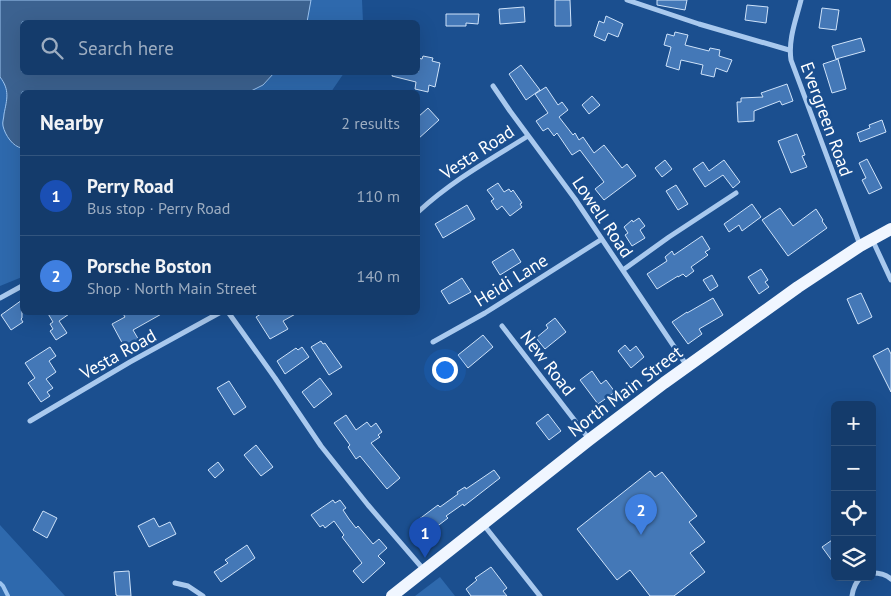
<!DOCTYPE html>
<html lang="en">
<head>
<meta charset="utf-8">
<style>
	:root { --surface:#143b6b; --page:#1d4271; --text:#f1f3f6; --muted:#9dadc1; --line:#33557e; --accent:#95b2f1 }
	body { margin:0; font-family:"PT Sans",sans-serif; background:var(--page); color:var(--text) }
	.controls { position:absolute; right:15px; bottom:15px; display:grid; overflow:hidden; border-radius:8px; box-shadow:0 5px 20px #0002 }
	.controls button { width:45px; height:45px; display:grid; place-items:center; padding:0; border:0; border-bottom:1px solid var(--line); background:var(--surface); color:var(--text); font:25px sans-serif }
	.you { position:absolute; left:444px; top:369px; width:18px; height:18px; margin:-12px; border:4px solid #fff; border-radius:50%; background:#1a73e8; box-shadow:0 0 0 8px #1a73e833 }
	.badge { display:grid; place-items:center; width:32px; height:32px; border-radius:50%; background:var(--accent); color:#fff; font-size:16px; font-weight:700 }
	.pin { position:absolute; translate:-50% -41px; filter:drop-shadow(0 1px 2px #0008) }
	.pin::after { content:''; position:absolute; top:26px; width:18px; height:15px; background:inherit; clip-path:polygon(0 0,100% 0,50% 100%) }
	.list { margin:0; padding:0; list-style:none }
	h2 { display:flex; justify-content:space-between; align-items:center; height:65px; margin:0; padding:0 20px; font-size:21px }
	h2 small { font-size:16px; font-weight:400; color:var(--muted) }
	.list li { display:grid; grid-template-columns:32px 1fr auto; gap:15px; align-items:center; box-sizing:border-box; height:80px; padding:0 20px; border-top:1px solid var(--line) }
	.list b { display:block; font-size:19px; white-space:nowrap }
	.list p { margin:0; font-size:16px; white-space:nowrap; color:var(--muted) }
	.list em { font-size:16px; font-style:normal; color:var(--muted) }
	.icon { flex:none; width:28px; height:28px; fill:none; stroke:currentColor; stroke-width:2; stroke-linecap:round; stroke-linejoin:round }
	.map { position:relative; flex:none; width:891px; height:596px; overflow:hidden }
	.search { position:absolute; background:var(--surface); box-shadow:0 5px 20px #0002; left:20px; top:20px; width:400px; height:55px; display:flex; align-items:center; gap:12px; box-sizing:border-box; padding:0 18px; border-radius:8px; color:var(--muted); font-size:19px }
	.panel { position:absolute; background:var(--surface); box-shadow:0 5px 20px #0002; left:20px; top:90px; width:400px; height:225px; border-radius:8px }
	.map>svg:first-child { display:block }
</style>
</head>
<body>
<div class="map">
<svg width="891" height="596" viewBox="0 0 891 596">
	<rect width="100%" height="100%" fill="#1b4f8f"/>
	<!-- green -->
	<path fill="#2e69ad" d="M0 0H362L363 22H22V72L344 73 331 92H22V277L0 286Z
		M0 525 65 596H0Z
		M440 577 455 596H415Z"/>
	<!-- water -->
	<path fill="#3c6290" stroke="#9cc4f0" d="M0 0H311L307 22H22V72L274 73 263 85 249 92H22V148C13 147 5 135 3 126 2 122 4 118 4 114 7 99 10 90 0 77Z"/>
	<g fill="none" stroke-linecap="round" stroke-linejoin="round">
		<!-- stream -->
		<path stroke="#9cc4f0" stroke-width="4" d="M0 583 3 586 8 596"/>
	</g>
	<!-- building -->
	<path fill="#4478b7" stroke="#cfe3fa" d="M555 0H570L571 26H555Z
		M657 0H687L685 10 657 5Z
		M747 5 768 7 766 23 745 20Z
		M524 7 525 22 500 24 499 9Z
		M822 8 839 10 836 30 819 28Z
		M446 14H479L478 24 466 23V26H446Z
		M606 16 623 24 618 37 608 33 605 41 594 36 599 21 604 23Z
		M675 32 688 35 685 45 709 51 710 48 720 50 719 56 732 60 727 72 716 68 714 77 701 74 703 65 681 60 679 70 666 66 671 47 664 45 667 34 674 36Z
		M861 38 865 51 836 59 832 46Z
		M423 56 433 58 432 61 440 63 435 87 429 85 428 92 415 89 416 82 392 76 393 72H418V58L422 59Z
		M838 59 846 89 832 93 823 64Z
		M521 65 540 90 526 100 509 74Z
		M787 84 793 101 782 105 780 101 754 111V121L738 122 737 102H741V98L763 97 761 93Z
		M546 87 558 105 562 102 568 110 559 117 573 135 575 133 579 140 583 137 594 153 604 145 622 168 627 164 636 176 604 200 595 189 604 182 580 150 572 155 557 133 554 136 548 128 543 131 536 121 548 113 535 94Z
		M592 96 600 105 589 114 582 105Z
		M428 108 439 120 418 139V117Z
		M882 120 886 132 860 142 857 133 870 128 869 125Z
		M797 134 805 155 802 156 807 167 791 173 778 141Z
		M867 159 882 188 869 194 862 180 866 178 859 163Z
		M665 160 672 169 662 177 655 168Z
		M724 160 740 182 733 188 723 175 705 187 693 169 703 162 709 171Z
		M498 183 504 192 509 189 511 192 513 190 522 203 520 204 522 207 510 216 502 206 497 210 491 201 494 199 487 190Z
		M676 185 688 204 678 210 666 191Z
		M752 204 761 217 742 231 739 225 729 232 724 224Z
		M467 205 475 219 443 238 435 224Z
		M780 208 793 226 816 209 823 220 822 221 827 228 788 256 762 220Z
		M639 218 645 226 640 230 645 238 632 246 625 235 628 233 624 227 632 220 633 222Z
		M702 236 710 249 705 252 708 255 691 267 694 271 686 277 683 274 678 277V276L657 289 647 274 667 261 665 257 672 251 674 255Z
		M513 249 521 262 500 275 492 262Z
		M761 269 768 280 765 282 769 287 759 294 748 277Z
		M712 275 718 286 710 291 703 280Z
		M462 278 471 292 449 304 441 291Z
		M861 293 872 317 858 324 847 299Z
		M713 298 723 315 699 329 702 334 688 344 672 322 687 312V313Z
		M22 300V318L21 319 23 322 11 330 1 315Z
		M47 312H72L59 321 67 333 56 340 50 331 53 329 50 324 53 322Z
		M122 312H165L133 330 140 342 126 350 112 324 125 317Z
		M264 312H299L283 321 288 329 270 339 256 317Z
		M555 318 566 332 545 349 536 338 548 328 546 325Z
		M483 335 493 347 468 368 458 355Z
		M321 341 323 344 325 343 342 367 329 375 311 347Z
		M625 345 630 351 636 346 644 357 631 368 618 351Z
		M50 347 56 356 49 361 56 372 46 379 53 388 47 392 50 396 41 402 28 383 35 378 25 363Z
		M302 347 309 357 285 374 277 361 296 348 298 350Z
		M888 348 891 354V392L873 356Z
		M592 371 601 384 606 380 615 392 598 404 580 380Z
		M320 378 332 394 314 408 302 392Z
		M229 381 246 407 234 415 217 388Z
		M548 414 561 431 549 440 536 423Z
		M346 415 356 430 367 422 371 427 376 423 382 432 378 435 380 437 371 443 400 478 387 489 360 456 356 459 348 447 350 445 334 423Z
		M256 445 273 467 261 476 244 455Z
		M218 462 224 470 215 478 208 470Z
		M494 470 500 478 464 506 463 504 446 516 448 518 422 538 414 528 421 523 418 520 438 505 440 507 458 494 457 492 465 487 466 489Z
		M650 471 655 477 662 472 697 516 689 522 705 542 690 553 705 572 674 596H650L630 570 617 580 577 529Z
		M333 500 335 503 340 500 346 508 343 510 349 519 356 528 358 526 373 544 379 539 387 548 378 556 385 563 363 583 353 571 362 563 342 537 344 535 334 521 325 528 323 525 320 527 311 515Z
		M43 511 57 518 47 538 33 530Z
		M154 518 159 527 170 522 176 534 149 547 138 526Z
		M835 538V565L822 547Z
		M247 545 255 558 221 582 214 572 228 563 225 560Z
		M491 567 507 588 503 591 507 596H471L466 589 477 580 475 578Z
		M129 571 131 596H117V595H116L114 572Z"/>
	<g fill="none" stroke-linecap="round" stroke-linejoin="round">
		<!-- minor -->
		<path stroke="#a9c9ee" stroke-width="5" d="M627 0 699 24 789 50
			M801 0C796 20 788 39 791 60L860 245
			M493 86 510 111 575 199 687 366
			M418 212C453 180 488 161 528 136
			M872 239 891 280
			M623 270 669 237 736 193
			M0 298 22 286
			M228 312 275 378 321 446 368 505 424 570
			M502 326 589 439
			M433 342 485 313 602 239
			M30 421 130 362 221 312
			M483 524 540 596
			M872 573C880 573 886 574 891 579
			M175 583 188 586 203 596
			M852 596C853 588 855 583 861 577"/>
		<!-- primary -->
		<path stroke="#f0f6ff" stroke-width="12" d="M392 596 589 440 664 383 798 287 860 246 891 229"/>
	</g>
	<g text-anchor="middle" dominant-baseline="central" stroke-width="5" stroke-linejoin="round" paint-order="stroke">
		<!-- street labels -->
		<g font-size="18" fill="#fff" stroke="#1b4f8f">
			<text transform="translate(827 119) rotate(70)">Evergreen Road</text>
			<text transform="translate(477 152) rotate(-33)">Vesta Road</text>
			<text transform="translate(603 217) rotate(56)">Lowell Road</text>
			<text transform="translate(511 280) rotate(-32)">Heidi Lane</text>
			<text transform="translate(118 354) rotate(-29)">Vesta Road</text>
			<text transform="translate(548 363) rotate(52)">New Road</text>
			<text transform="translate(625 391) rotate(-37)">North Main Street</text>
		</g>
	</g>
</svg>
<div class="controls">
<button>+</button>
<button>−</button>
<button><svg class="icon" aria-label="locate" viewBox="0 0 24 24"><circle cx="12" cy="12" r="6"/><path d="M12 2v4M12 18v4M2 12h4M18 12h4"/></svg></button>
<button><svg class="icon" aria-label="layers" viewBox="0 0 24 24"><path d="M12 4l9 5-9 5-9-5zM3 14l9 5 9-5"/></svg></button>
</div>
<div class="you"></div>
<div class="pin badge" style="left:425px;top:558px;background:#1a4fb4">1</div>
<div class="pin badge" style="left:641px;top:535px;background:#3f7fe0">2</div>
<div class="search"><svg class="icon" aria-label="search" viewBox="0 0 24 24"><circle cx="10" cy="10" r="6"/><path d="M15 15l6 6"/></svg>Search here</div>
<section class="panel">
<h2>Nearby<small>2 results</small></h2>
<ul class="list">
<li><span class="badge" style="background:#1a4fb4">1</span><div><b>Perry Road</b><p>Bus stop · Perry Road</p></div><em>110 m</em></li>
<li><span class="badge" style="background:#3f7fe0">2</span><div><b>Porsche Boston</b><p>Shop · North Main Street</p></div><em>140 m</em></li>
</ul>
</section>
</div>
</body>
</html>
